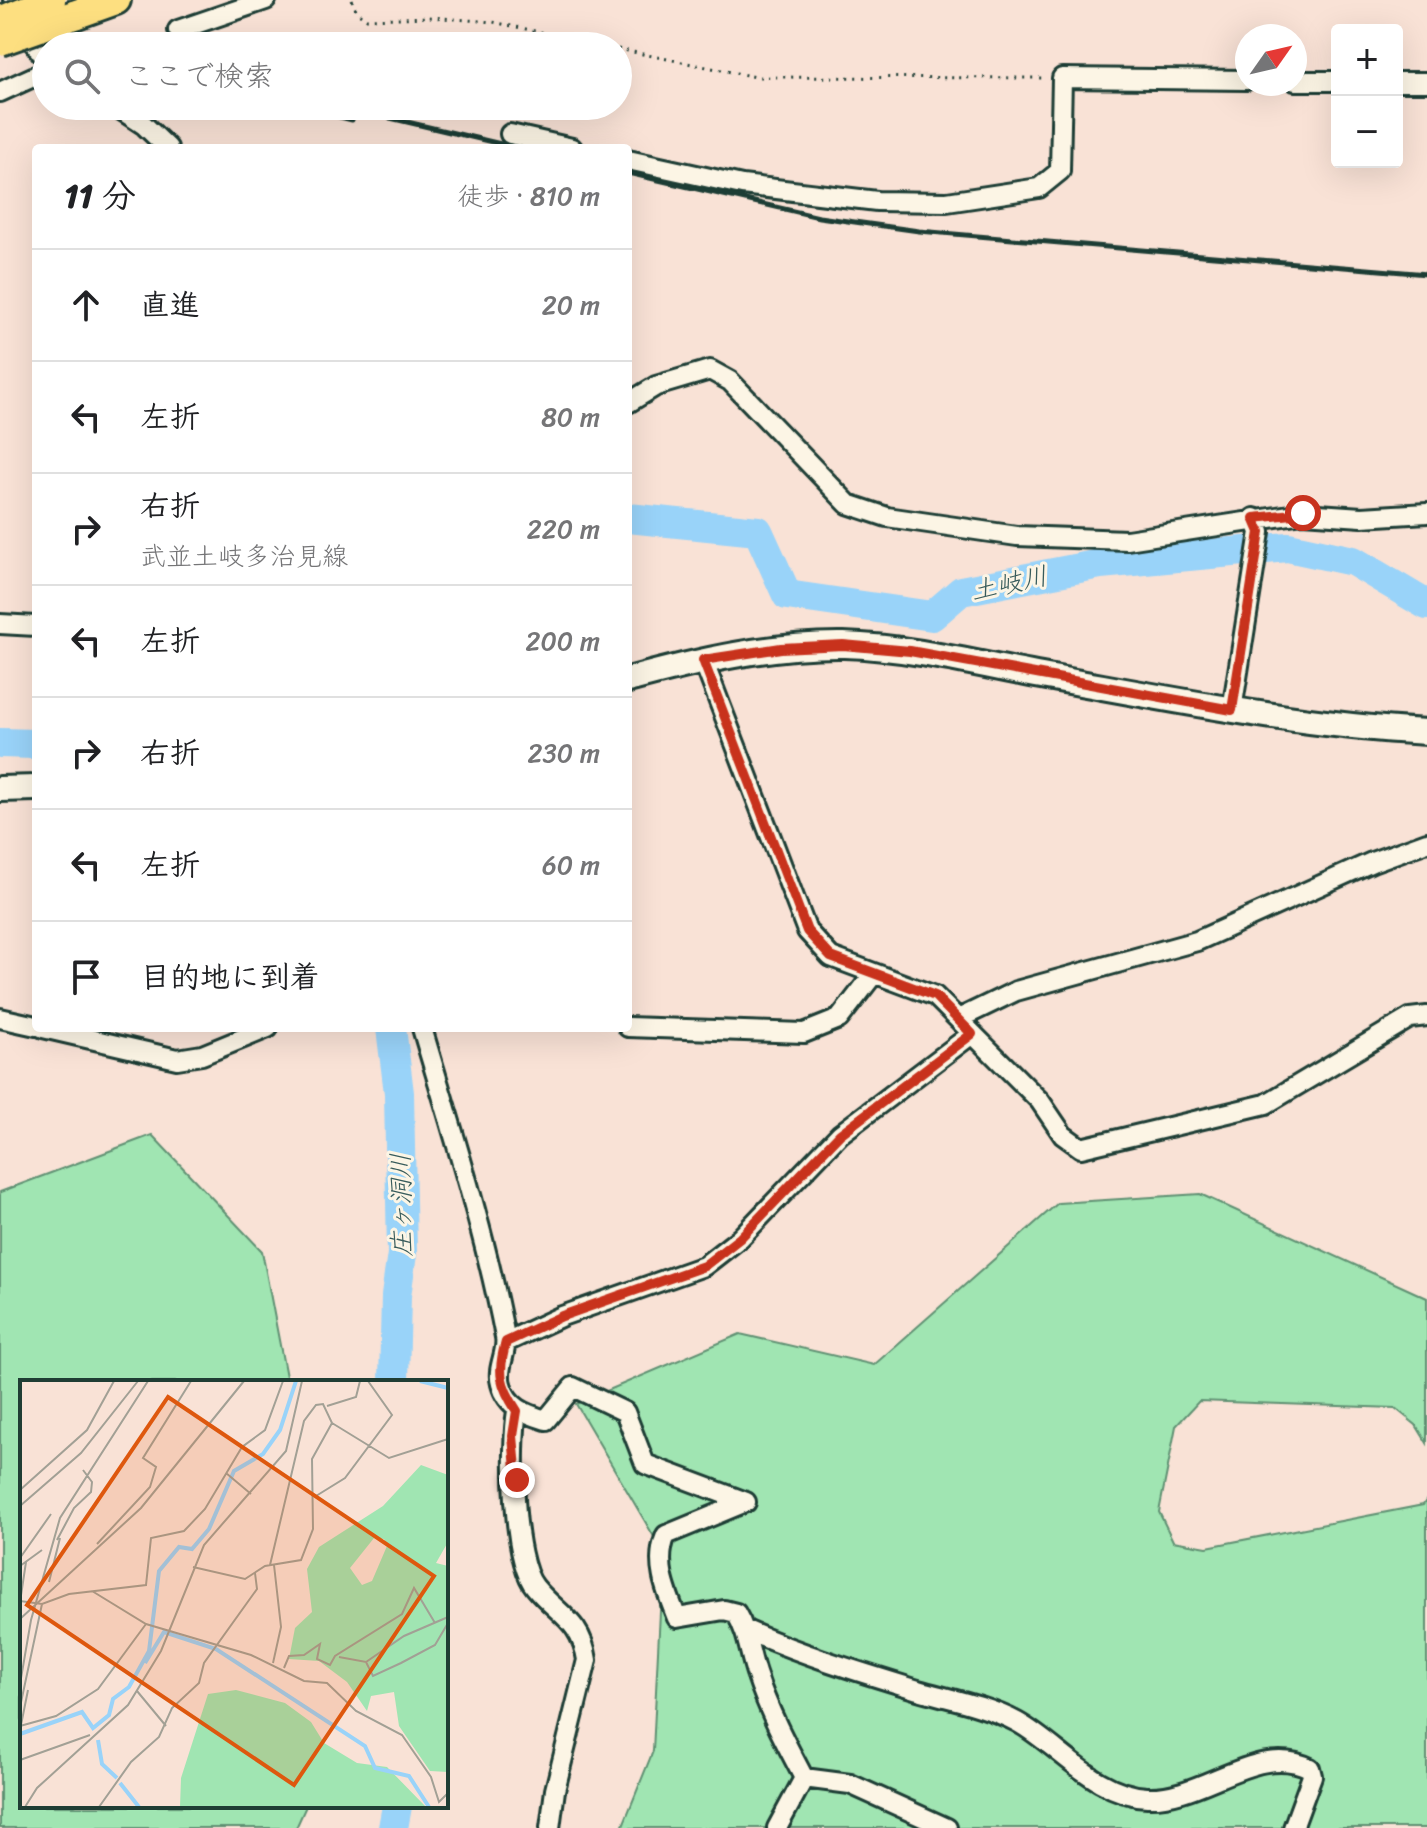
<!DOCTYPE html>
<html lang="ja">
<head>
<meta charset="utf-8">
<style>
	:root { --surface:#fff; --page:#f6f6f6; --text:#202124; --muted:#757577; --line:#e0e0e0 }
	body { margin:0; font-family:Sriracha,"Klee One",sans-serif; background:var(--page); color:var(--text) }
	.controls { position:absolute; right:24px; top:24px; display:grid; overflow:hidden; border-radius:8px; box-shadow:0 8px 32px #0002 }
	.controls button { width:72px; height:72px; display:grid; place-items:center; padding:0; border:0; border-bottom:2px solid var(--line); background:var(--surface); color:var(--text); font:40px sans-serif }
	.compass { position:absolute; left:1235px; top:24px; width:72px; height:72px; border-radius:50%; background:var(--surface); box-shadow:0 8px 32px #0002; rotate:56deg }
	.stop { position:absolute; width:24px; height:24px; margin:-18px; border:6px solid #c8321e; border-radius:50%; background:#fff }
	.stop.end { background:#c8321e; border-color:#fff; box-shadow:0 2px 8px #0008 }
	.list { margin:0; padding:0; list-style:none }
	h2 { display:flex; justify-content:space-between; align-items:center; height:104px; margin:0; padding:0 32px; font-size:34px }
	h2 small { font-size:26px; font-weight:400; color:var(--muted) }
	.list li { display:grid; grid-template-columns:52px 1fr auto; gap:24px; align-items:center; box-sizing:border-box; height:112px; padding:0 32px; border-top:2px solid var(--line) }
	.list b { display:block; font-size:30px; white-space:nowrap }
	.list p { margin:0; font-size:26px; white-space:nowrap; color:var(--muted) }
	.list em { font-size:26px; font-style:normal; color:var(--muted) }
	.icon { flex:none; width:44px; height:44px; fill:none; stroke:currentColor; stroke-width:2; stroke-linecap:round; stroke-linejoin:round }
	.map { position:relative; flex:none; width:1427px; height:1828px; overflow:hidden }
	.search { position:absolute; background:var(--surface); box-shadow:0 8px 32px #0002; left:32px; top:32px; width:600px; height:88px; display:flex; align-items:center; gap:20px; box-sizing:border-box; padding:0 28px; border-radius:44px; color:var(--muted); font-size:30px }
	.panel { position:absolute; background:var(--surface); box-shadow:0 8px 32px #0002; left:32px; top:144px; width:600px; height:888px; border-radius:8px }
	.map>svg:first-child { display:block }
</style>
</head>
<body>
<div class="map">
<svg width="1427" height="1828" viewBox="0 0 1427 1828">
	<rect width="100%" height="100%" fill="#f9e2d6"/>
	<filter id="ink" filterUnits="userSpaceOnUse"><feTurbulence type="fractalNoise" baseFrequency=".0125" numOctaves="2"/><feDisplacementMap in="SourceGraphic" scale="16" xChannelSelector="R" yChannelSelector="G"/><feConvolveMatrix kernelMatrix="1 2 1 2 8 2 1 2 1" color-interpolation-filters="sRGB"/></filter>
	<g filter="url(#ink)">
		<!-- green -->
		<path fill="#a0e5b2" stroke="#609173" stroke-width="2" d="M152 1135 262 1251 287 1382H22V1806H306L296 1828H0V1192Z
			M1200 1194 1427 1298V1443L1416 1425 1395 1408 1199 1401 1176 1426 1159 1512 1173 1541 1207 1547 1423 1505 1427 1499V1828H622L653 1751 663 1552 576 1404 740 1334 874 1365 1058 1203Z"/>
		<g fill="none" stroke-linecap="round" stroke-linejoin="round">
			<!-- river -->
			<path stroke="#99d3f9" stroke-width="30" d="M628 518 758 531 787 595 932 616 961 591 1100 564 1288 547 1353 561 1427 605
				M0 743 36 744
				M391 1028 399 1093 402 1254 396 1296 394 1382
				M393 1828 397 1806"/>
			<defs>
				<path id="minor" d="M13 0 33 42 46 59
					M178 30 266 0
					M1295 81H1337
					M1397 82H1427
					M0 92 46 71
					M115 106 144 125 168 148
					M510 134 572 148
					M628 160 742 185 877 201 947 202 1039 188 1060 171 1062 78 1247 80
					M628 403 656 386 710 370 730 381 848 504 887 517 1017 536 1127 540 1303 513 1362 517 1427 513
					M0 624 36 626
					M703 660 807 931 831 957 935 996 1040 1101 1063 1135 1081 1148 1266 1104 1410 1018 1427 1016
					M1232 710 1260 532 1254 518
					M0 1018 36 1026
					M958 1019 1016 991 1197 941 1372 862 1427 842
					M628 1027 804 1033 839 1019 873 975
					M43 1028 177 1059 202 1055 268 1028
					M422 1028C452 1130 485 1232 505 1337 508 1353 496 1367 501 1384 507 1407 526 1414 546 1420L573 1387 625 1412 645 1464 746 1502 666 1535C654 1563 666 1591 677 1618L724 1610 736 1613C748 1633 749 1652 756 1673 768 1710 786 1744 804 1778L777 1828
					M506 1342 562 1316 704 1266 740 1238 840 1134 972 1034
					M517 1411C511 1445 512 1560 535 1587 558 1615 581 1620 587 1660L555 1790 550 1828
					M746 1630C803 1655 859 1672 918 1690 950 1699 987 1706 1017 1722 1059 1745 1095 1795 1147 1797 1202 1800 1257 1741 1310 1768L1312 1776 1293 1828
					M804 1778 850 1784 947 1828"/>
				<path id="secondary" d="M628 680C698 661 770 644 844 645 908 647 973 663 1036 675 1166 698 1295 725 1427 732
					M0 789 36 788"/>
				<path id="trunk" d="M74 15 116 0"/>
			</defs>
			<!-- minor casing -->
			<use href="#minor" stroke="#1f3d34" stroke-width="24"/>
			<!-- secondary casing -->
			<use href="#secondary" stroke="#1f3d34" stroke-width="30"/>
			<!-- trunk casing -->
			<use href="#trunk" stroke="#1f3d34" stroke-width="34"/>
			<!-- path -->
			<path stroke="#1f3d34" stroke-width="3" stroke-dasharray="2 6" stroke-linecap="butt" d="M352 0 357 12 367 19 430 17 493 22 606 46
				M618 49 756 77 1046 78"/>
			<!-- minor -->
			<use href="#minor" stroke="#fcf5e5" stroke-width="18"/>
			<!-- secondary -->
			<use href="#secondary" stroke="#fcf5e5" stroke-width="24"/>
			<!-- trunk -->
			<use href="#trunk" stroke="#fddf80" stroke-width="28"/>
			<!-- rail -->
			<path stroke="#1f3d34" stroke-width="5" d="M0 24 93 46
				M296 106 352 120
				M339 106 518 148
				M628 173 819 217 919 231 1427 274"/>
			<defs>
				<path id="trunk-bridge" d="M0 21 51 0
					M0 41 74 15"/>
			</defs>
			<!-- trunk-bridge casing -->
			<use href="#trunk-bridge" stroke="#1f3d34" stroke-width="34" stroke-linecap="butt"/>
			<!-- trunk-bridge -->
			<use href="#trunk-bridge" stroke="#fddf80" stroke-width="28"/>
		</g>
	</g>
	<g fill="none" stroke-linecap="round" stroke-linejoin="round" filter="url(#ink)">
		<!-- route -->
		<path stroke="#c8321e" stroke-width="10" d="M517 1480 513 1436 517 1411C500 1385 497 1372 506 1342L562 1316 704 1266 740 1238 840 1134 972 1034 935 996 831 957 807 931 703 660 781 648 843 645 910 651 1232 710 1260 532 1254 518 1303 513"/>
	</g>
	<g text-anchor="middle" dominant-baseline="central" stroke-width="6" stroke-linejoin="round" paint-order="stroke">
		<!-- water labels -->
		<g font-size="26" font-style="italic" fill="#375b5b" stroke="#fcf5e5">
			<text transform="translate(1009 583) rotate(-12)">土岐川</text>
			<text transform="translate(401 1205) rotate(-91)">庄ヶ洞川</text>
		</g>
	</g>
	<!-- overview -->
	<g transform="translate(20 1380)">
		<rect width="428" height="428" fill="#f9e2d6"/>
		<path d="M401 85 428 95V162L416 183 428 186V392L410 391 379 346 374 312 351 316 347 331 327 302 299 281 269 279 275 248 292 232 287 189 299 167 363 126ZM354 158 364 159 367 166 352 201 342 205 330 188ZM216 310 265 323 291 342 304 363 337 383 367 387 406 427H160L161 398 188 314Z" fill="#a0e5b2" fill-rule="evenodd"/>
		<path fill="none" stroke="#99d3f9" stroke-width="4" d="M400 1 428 8M125 283 144 252 196 269 345 366 355 388 389 396 409 427M0 354 62 332 73 348 89 335 93 319 109 307 129 271 139 191 159 167 172 169 189 149 214 91 243 74 260 50 276 1M78 360 82 384 97 398M100 403 119 427"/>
		<path fill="none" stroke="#a2a095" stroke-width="2" d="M307 26 336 17 340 1M312 43 369 78 428 59M206 93 231 114M0 110 67 50 94 1M296 116 325 98 372 35 348 1M0 126 61 73 118 1M37 160 54 128 71 112 72 102 63 90M77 164 130 107 136 87 123 78 171 1M0 178 31 134M0 186 22 170M173 187 225 199 245 186 281 180 293 149 292 79 312 43 303 24 296 25 284 41 250 185M29 202 40 158M72 211 126 244 231 275 284 301 307 303 336 331 382 355 411 397 419 422 428 413M0 221 22 224 49 214 126 205 131 158 164 151 185 129 222 67 245 50 263 1M0 222 6 182M0 239 121 128 224 1M319 277 346 282 384 256 428 237M346 282 353 296 381 283 415 265 428 243M253 283 261 247 254 185M264 288 269 276 284 275 300 264 297 279 310 285 315 276 382 234 394 208 415 243M0 304 11 240 40 138 128 1M117 311 146 346M0 327 22 224M1 345 8 310M0 346 36 336 78 309 126 244M0 380 70 355M5 427 17 408 108 325 141 271 184 165 266 71 282 1M79 427 111 382 139 357 152 328 179 303 184 283 237 209 235 193"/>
		<path fill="#de580e" fill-opacity="0.15" stroke="#de580e" stroke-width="4" d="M148 17 414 196 274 405 7 225Z"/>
		<rect width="428" height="428" fill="none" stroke="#1f3d34" stroke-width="4"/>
	</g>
</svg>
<div class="controls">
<button>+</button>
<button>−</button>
</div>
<svg class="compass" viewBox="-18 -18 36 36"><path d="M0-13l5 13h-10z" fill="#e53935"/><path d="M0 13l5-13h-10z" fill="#757577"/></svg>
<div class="stop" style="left:1303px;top:513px"></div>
<div class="stop end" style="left:517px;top:1480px"></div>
<div class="search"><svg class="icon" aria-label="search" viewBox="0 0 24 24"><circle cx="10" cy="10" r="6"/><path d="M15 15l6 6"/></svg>ここで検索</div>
<section class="panel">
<h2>11 分<small>徒歩 · 810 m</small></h2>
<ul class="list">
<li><svg class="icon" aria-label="ahead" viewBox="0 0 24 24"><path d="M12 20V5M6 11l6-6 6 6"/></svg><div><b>直進</b></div><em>20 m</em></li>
<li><svg class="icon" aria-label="left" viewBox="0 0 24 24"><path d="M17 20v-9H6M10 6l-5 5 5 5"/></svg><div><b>左折</b></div><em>80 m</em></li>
<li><svg class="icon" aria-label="right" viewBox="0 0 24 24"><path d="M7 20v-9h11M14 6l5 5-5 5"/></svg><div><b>右折</b><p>武並土岐多治見線</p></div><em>220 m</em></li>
<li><svg class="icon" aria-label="left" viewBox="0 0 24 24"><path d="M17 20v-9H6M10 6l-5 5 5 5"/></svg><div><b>左折</b></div><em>200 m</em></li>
<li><svg class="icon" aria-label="right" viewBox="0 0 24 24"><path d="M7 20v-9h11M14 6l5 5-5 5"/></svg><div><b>右折</b></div><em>230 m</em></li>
<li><svg class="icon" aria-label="left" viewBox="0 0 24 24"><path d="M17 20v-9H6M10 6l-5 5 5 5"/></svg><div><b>左折</b></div><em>60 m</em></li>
<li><svg class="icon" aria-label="arrive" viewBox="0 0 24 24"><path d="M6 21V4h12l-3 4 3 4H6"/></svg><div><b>目的地に到着</b></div></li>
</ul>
</section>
</div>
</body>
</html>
